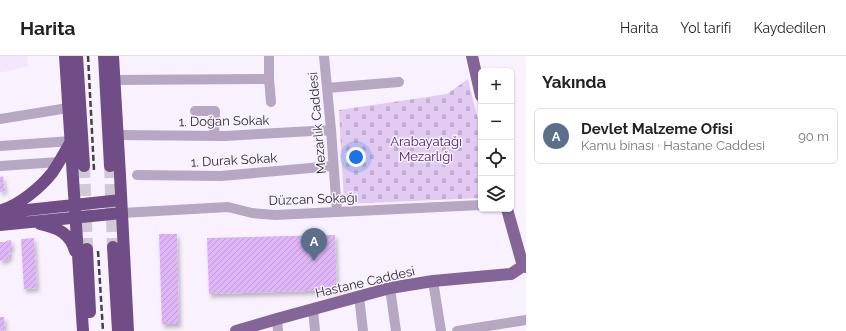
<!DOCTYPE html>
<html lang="tr">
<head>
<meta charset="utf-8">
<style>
	:root { --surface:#fff; --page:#f2f2f2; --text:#222; --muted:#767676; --line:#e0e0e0; --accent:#40631a }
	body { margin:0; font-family:Raleway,sans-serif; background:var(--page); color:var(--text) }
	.controls { position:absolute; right:12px; top:12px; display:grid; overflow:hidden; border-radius:6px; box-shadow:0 1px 3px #0004 }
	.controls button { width:36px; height:36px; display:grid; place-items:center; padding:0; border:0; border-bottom:1px solid var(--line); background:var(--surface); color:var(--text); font:20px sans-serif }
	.you { position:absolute; left:356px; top:101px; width:14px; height:14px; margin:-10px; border:3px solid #fff; border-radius:50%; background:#1a73e8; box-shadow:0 0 0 6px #1a73e833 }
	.badge { display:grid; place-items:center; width:26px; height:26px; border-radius:50%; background:var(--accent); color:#fff; font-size:13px; font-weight:700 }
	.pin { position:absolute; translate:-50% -33px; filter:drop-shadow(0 1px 2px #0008) }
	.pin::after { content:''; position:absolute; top:21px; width:14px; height:12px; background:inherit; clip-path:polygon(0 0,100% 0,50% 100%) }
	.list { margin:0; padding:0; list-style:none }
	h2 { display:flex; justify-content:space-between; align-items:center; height:52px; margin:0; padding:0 16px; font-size:17px }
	h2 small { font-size:13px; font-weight:400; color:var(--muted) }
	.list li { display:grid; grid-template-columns:26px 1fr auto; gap:12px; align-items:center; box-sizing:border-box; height:56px; margin:0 8px 8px; padding:0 8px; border:1px solid var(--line); border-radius:6px }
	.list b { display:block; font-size:15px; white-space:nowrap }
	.list p { margin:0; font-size:13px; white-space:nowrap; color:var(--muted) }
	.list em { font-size:13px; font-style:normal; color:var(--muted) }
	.icon { flex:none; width:22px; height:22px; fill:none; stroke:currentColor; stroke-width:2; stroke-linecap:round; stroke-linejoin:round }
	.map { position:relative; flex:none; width:526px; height:275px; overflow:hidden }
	header { display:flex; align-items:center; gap:24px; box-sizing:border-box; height:56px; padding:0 20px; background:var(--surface); border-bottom:1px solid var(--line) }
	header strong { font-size:19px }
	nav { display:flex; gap:22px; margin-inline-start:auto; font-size:14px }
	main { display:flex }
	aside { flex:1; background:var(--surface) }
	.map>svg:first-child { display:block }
</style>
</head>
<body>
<header>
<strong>Harita</strong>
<nav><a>Harita</a><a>Yol tarifi</a><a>Kaydedilen</a></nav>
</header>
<main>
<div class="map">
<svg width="526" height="275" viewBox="0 0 526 275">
	<defs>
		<pattern id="cemetery-stones" width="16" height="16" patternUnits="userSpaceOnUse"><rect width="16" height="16" fill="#e2caf2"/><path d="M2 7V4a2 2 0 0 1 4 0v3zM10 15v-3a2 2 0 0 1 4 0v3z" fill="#c2aed0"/></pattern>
		<pattern id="building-hatch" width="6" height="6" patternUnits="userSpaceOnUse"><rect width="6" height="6" fill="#deb6f8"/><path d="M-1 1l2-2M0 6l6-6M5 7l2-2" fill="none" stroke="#bf9dd5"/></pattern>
		<filter id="shadow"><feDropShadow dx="2" dy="3.5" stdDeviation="2" flood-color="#0004"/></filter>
	</defs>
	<rect width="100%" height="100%" fill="#f9f2fe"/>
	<!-- built -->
	<path fill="#f4e7fd" d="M0 0H27L28 10 0 17Z"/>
	<!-- cemetery -->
	<path fill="url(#cemetery-stones)" d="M468 23 481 76V142L344 148 339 54 447 38Z"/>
	<!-- building -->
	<path fill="url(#building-hatch)" filter="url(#shadow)" d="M3 120 5 135 0 136V121Z
		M159 178H177L179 268H162Z
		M335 179 337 234 209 238 207 182Z
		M34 182 37 232 24 233 21 183Z
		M11 184 12 193H9L11 200H8L9 203 0 205V186H6V185Z
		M0 261H4L5 274 0 275Z"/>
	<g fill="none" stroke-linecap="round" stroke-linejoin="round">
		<!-- highway-tunnel -->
		<path stroke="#d1cad5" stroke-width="12" stroke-dasharray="12 6" stroke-linecap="butt" d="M84 110 87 193
			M110 110 113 191"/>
		<!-- minor -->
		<path stroke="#b7a7c3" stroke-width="10" d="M324 0 331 74 337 156
			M269 23 271 46
			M114 24 269 23V0
			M327 32 399 26
			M195 55H215L214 79
			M0 63 68 52
			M118 79 225 80 331 74
			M0 90 71 85
			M0 110 59 106
			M137 119 221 120 333 110
			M122 157 228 151 252 157 275 159 481 149
			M433 225 441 275
			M390 232 396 275
			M359 240 363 275
			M313 253 315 275
			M277 263 278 275
			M457 275 526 264"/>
		<!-- major -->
		<path stroke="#836598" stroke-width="12" d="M472 0 481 40
			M507 153 523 210
			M236 275 277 263 390 232 433 225 511 218 523 210 526 211"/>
		<!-- highway -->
		<path stroke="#714d87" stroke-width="12" d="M65 0 83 275
			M77 0 84 110
			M104 0 110 110
			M113 0 120 119 128 275
			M2 154C19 149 40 132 52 117 59 107 65 96 71 85
			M0 159 27 154 121 144
			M40 168C58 172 70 177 75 195
			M0 169 122 157
			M113 191 118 275
			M87 193 90 256"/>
		<!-- rail -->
		<path stroke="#454048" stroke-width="2.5" stroke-dasharray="6 3" stroke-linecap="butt" d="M88 0 94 114
			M98 195 103 275"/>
	</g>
	<g text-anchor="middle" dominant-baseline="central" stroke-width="3" stroke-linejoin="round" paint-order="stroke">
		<!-- street labels -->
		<g font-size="13" fill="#2f2b32" stroke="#f9f2fe">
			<text transform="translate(224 65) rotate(-1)">1. Doğan Sokak</text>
			<text transform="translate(317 67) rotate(-95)">Mezarlık Caddesi</text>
			<text transform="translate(234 104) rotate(-3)">1. Durak Sokak</text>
			<text transform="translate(313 143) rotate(-2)">Düzcan Sokağı</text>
			<text transform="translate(365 226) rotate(-13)">Hastane Caddesi</text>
		</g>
		<!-- park labels -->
		<g font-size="13" fill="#4d1c67" stroke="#f9f2fe">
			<text x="426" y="85">Arabayatağı<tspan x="426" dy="15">Mezarlığı</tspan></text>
		</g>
	</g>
</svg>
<div class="controls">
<button>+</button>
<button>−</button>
<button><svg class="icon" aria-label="locate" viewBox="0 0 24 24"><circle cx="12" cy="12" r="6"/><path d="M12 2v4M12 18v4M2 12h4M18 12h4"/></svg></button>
<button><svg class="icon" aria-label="layers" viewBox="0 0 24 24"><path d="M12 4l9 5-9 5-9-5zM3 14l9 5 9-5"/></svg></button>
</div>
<div class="you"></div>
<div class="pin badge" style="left:314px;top:205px;background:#5c6f8a">A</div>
</div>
<aside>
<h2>Yakında<small></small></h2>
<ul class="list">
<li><span class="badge" style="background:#5c6f8a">A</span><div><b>Devlet Malzeme Ofisi</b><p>Kamu binası · Hastane Caddesi</p></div><em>90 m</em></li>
</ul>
</aside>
</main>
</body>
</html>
